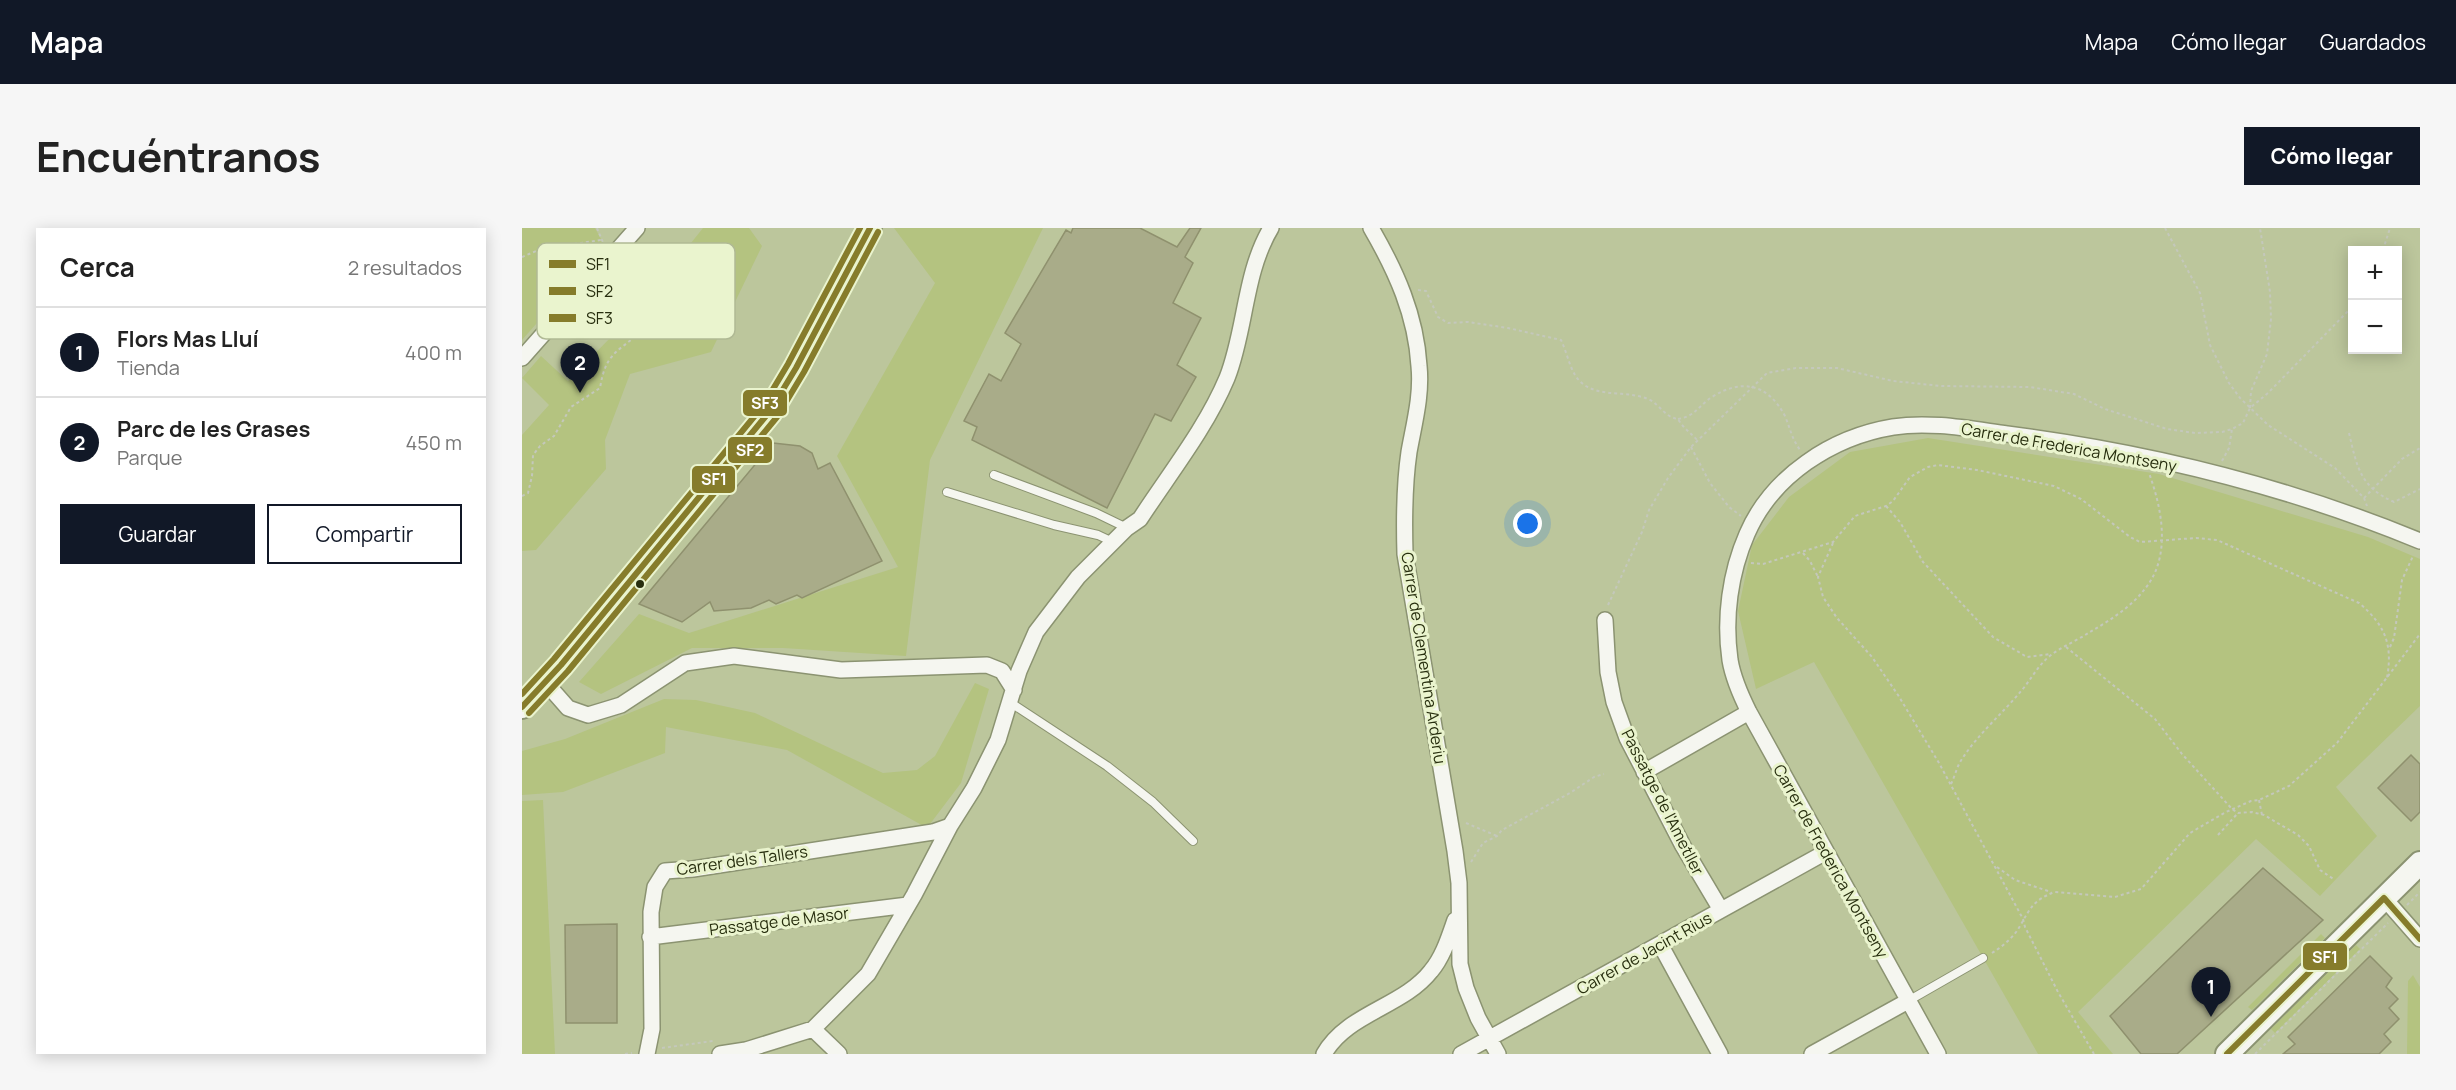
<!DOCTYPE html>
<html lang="es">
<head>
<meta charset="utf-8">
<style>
	:root { --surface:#fff; --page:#f6f6f6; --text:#222; --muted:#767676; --line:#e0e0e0; --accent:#111827 }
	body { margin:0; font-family:Manrope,sans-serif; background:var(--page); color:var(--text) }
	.controls { position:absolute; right:18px; top:18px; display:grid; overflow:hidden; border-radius:0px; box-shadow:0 3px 15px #0003 }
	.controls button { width:54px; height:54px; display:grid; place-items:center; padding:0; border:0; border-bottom:2px solid var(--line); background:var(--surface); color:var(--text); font:30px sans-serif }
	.you { position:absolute; left:1006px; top:296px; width:21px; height:21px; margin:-15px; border:4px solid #fff; border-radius:50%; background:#1a73e8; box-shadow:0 0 0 9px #1a73e833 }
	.badge { display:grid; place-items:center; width:39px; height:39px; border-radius:50%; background:var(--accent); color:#fff; font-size:20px; font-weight:700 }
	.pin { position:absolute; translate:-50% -50px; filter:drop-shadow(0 2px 3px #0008) }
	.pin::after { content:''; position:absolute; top:32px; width:21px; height:18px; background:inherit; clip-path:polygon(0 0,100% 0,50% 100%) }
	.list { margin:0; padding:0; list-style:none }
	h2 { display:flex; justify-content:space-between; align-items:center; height:78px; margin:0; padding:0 24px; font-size:26px }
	h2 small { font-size:20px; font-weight:400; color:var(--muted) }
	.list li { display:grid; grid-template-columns:39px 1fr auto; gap:18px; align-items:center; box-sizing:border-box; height:90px; padding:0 24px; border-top:2px solid var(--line) }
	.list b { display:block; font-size:22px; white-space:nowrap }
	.list p { margin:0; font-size:20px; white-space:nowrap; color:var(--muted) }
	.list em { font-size:20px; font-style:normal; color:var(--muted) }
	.actions { display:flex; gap:12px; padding:18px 24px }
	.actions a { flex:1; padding:14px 0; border:2px solid var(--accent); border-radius:0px; text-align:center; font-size:21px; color:var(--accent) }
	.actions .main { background:var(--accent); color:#fff }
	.map { position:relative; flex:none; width:1898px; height:826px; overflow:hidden; border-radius:0px }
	header { display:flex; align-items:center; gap:36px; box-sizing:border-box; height:84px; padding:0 30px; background:var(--accent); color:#fff }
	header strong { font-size:28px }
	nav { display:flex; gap:33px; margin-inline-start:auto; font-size:21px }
	.intro { display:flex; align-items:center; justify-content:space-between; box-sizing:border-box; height:144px; padding:0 36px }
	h1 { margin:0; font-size:42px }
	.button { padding:15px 27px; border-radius:0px; background:var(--accent); color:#fff; font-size:21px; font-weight:700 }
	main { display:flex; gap:36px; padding:0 36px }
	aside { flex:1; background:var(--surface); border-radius:0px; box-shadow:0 3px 15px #0003 }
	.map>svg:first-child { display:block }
</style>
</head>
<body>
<header>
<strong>Mapa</strong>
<nav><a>Mapa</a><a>Cómo llegar</a><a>Guardados</a></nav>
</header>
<div class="intro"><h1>Encuéntranos</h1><a class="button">Cómo llegar</a></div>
<main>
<aside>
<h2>Cerca<small>2 resultados</small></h2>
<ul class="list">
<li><span class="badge">1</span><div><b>Flors Mas Lluí</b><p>Tienda</p></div><em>400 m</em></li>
<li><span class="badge">2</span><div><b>Parc de les Grases</b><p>Parque</p></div><em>450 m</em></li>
</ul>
<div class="actions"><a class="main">Guardar</a><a>Compartir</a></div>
</aside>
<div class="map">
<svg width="1898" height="826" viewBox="0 0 1898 826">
	<rect width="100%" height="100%" fill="#bcc69c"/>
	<!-- green -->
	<path fill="#b4c380" d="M0 0H73L83 18 0 112Z
		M181 0H227L240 18 189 124 108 146 83 212 84 241 14 322 0 323V207L27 177 0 150 19 128 46 153 91 107 65 78 114 21 145 45Z
		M372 0H521L408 232 384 428 261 420H170L79 466 57 454 117 386 167 405 376 339 315 228 413 55Z
		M1406 210 1637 246 1846 309 1898 331V478L1814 559 1855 608 1798 668 1734 611 1556 784 1591 826H1516L1292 434 1234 461 1216 383 1230 317 1267 269 1328 224Z
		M453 455 467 461 439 555 405 600 265 522 144 499 143 525 41 564 0 567V523L43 511 142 471 174 472 233 485 361 545 395 542 413 528Z
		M21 572 33 826H0V573Z
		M1799 706 1803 710 1730 782 1726 779Z
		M1834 717 1838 721 1753 805 1749 801Z
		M1891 747 1898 759V826H1885L1886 753Z"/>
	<!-- building -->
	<path fill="#a9ac89" stroke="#8f916e" stroke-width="1.5" d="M551 0H618L655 19 668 0H679L663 29 671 35 651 75 679 90 655 137 674 149 649 193 633 186 585 280 450 212 455 199 442 193 467 146 479 153 499 116 483 105 544 2 549 5Z
		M251 215 278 218 290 225 296 241 308 235 360 333 280 370 275 367 254 376 247 372 229 380 192 383 188 374 160 394 117 376Z
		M1889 527 1898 536V584L1889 593 1856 560Z
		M1741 640 1801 692 1655 826H1619L1588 788Z
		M95 696V795H44L43 697Z
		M1848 728 1870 750 1864 759 1876 771 1867 780 1877 791 1862 806 1869 814 1857 826H1761L1773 816 1766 809Z"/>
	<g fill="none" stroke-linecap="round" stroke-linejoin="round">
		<defs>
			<path id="lane" d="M472 247 574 285 605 300
				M425 264 532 297 576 307 591 314
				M489 475 585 538 631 574 671 613
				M1386 773 1461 730"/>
			<path id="street" d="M849 0C874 43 894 87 897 138 900 167 892 196 887 224 882 258 882 292 883 326L933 623 937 655 938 736 944 760 956 790 976 826
				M0 130 115 0
				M1083 392 1086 444 1092 474 1105 510 1161 618 1199 682
				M24 455 46 480 66 487 99 477 163 435 212 428 319 442 465 437 480 443 492 462
				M1122 544 1227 484
				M1862 670 1898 711
				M128 709 386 677
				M1138 716 1198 826
				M291 801 317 826
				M125 826 130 801 129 684 133 659 143 643 171 641 411 604 428 598
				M198 826 224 822 291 801 346 746 392 667 428 598 452 560 476 512 497 443 514 404 556 349 605 300 618 291C648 245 684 200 705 150 724 102 722 45 749 0
				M802 826C825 785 881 779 909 743 921 729 927 709 933 692
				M939 826 1304 624
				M1290 826 1386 773
				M1416 826 1227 484C1219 468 1211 450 1208 432 1202 390 1208 345 1225 306 1250 248 1310 209 1371 199 1408 193 1448 201 1485 206 1626 224 1767 259 1898 313"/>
			<path id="secondary" d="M0 479 39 437 248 183 274 140 348 0
				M1705 826 1898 635"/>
		</defs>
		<!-- lane casing -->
		<use href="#lane" stroke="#8b9371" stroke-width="10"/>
		<!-- street casing -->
		<use href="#street" stroke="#8b9371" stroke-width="18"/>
		<!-- secondary casing -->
		<use href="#secondary" stroke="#8b9371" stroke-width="26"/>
		<!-- path -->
		<path stroke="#c4c8bb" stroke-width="2" stroke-dasharray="3 3" stroke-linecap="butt" d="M75 0 82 17
			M1643 0 1678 65 1688 117 1707 155 1718 170 1746 197 1813 240 1842 270 1845 278
			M1861 22 1868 0
			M0 29 19 21 79 12
			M896 62 904 63 916 89 926 95 946 94 986 100 1039 112C1044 122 1047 137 1053 147 1068 172 1102 161 1126 171 1138 176 1142 189 1156 191 1161 200 1169 205 1176 213
			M1728 180 1729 163 1745 126 1749 91 1748 64 1738 0
			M1156 191C1174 188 1176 178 1190 169 1220 150 1246 156 1263 188 1268 200 1270 211 1278 222
			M1827 205C1835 239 1838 259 1872 274L1898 261
			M1169 219 1188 255 1207 279 1219 288
			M1700 233 1707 220 1710 201
			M0 268 6 265 10 248 11 227 18 218 32 208 49 179 78 160C81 142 85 130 100 119 107 113 112 111 117 103L114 88 95 44
			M1842 270 1880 231 1898 220
			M1364 278 1378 294 1401 334 1471 409 1505 429 1529 426
			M1311 315 1296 349 1301 369 1315 390 1350 429 1376 467 1417 535 1501 691 1503 699 1536 764 1572 826
			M1281 325 1288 333 1296 349
			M1229 335 1241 336 1311 314 1333 288 1364 278 1371 273 1388 249 1406 239 1416 237 1455 242 1532 258 1559 271 1608 309 1618 314 1674 310 1695 312 1837 375C1863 397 1871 416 1865 450
			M1086 377 1120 304 1127 282 1146 250 1169 219 1245 145 1274 140H1315L1371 153 1419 158 1508 159 1552 166 1583 181 1645 201 1673 205 1700 204 1710 201 1721 195 1728 180 1746 165 1830 79
			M1544 419 1633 491 1660 526 1710 581 1716 585 1730 584 1742 587 1776 607 1787 618 1798 642 1813 652
			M1868 419 1872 410 1880 352 1891 328
			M1429 556C1433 548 1435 538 1440 531 1456 506 1481 485 1500 462 1510 450 1516 437 1529 427 1541 418 1556 412 1568 404 1587 393 1609 379 1622 362 1650 329 1640 281 1627 245
			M1737 572 1740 587
			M944 595 975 608
			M1696 607 1716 585
			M949 634 961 615 975 608 980 602 1048 565 1072 549 1082 546
			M1475 639 1493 652 1529 664
			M1885 677 1898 664
			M1470 725C1481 718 1492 709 1498 698 1509 679 1511 673 1532 664L1593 669 1619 661 1668 605 1704 584 1729 573 1737 572 1767 558 1815 515 1898 406
			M140 820 191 813
			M103 826 110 825
			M1733 826 1866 695"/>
		<!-- lane -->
		<use href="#lane" stroke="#f5f6f0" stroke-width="8"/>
		<!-- street -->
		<use href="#street" stroke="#f5f6f0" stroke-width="15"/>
		<!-- secondary -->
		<use href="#secondary" stroke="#f5f6f0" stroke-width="22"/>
		<defs>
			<path id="bus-1" d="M0 479 39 437 248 183 274 140 348 0
				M1705 826 1862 670 1898 711"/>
			<path id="bus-2" d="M7 485 46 443 255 189 282 144 356 4"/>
			<path id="bus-3" d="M0 466 32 431 241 178 266 136 338 0"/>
		</defs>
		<!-- bus-1 casing -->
		<use href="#bus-1" stroke="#eaf4ce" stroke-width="10"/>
		<!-- bus-2 casing -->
		<use href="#bus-2" stroke="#eaf4ce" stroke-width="10"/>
		<!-- bus-3 casing -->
		<use href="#bus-3" stroke="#eaf4ce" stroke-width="10"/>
		<!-- bus-1 -->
		<use href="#bus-1" stroke="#867c2b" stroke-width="6"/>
		<!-- bus-2 -->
		<use href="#bus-2" stroke="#867c2b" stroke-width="6"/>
		<!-- bus-3 -->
		<use href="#bus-3" stroke="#867c2b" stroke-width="6"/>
	</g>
	<!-- markers -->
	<circle fill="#272e0e" stroke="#eaf4ce" stroke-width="2" cx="118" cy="356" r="5"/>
	<g text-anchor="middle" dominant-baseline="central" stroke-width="6" stroke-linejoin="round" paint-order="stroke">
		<!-- street labels -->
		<g font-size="16" fill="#272e0e" stroke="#eaf4ce">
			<text transform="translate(1547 219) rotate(10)">Carrer de Frederica Montseny</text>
			<text transform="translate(902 430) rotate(81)">Carrer de Clementina Arderiu</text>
			<text transform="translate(1141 574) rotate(63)">Passatge de l'Ametller</text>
			<text transform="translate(220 632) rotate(-8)">Carrer dels Tallers</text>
			<text transform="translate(1309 633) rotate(61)">Carrer de Frederica Montseny</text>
			<text transform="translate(257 693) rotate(-7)">Passatge de Masor</text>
			<text transform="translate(1122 725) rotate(-29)">Carrer de Jacint Rius</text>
		</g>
	</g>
	<!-- legend -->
	<rect x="15" y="15" width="198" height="96" rx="9" fill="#eaf4ce" stroke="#b0b994" stroke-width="1.5"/>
	<rect x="27" y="32" width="27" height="8" fill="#867c2b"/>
	<rect x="27" y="59" width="27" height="8" fill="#867c2b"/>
	<rect x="27" y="86" width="27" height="8" fill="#867c2b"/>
	<g font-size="16" fill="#272e0e">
		<text x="64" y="42">SF1</text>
		<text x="64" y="69">SF2</text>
		<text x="64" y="96">SF3</text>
	</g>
	<g stroke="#eaf4ce" stroke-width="2">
		<rect x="220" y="161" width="46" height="28" rx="6" fill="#867c2b"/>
		<rect x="205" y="208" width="46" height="28" rx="6" fill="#867c2b"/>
		<rect x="169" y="237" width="45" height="29" rx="6" fill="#867c2b"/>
		<rect x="1780" y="714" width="46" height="29" rx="6" fill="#867c2b"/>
	</g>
	<g font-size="16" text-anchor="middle" font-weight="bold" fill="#fff">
		<text x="243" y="181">SF3</text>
		<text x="228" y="228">SF2</text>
		<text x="192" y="257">SF1</text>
		<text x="1803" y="735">SF1</text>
	</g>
</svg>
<div class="controls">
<button>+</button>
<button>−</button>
</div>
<div class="you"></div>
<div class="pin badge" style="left:1689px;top:789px">1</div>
<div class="pin badge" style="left:58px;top:165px">2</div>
</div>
</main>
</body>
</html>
